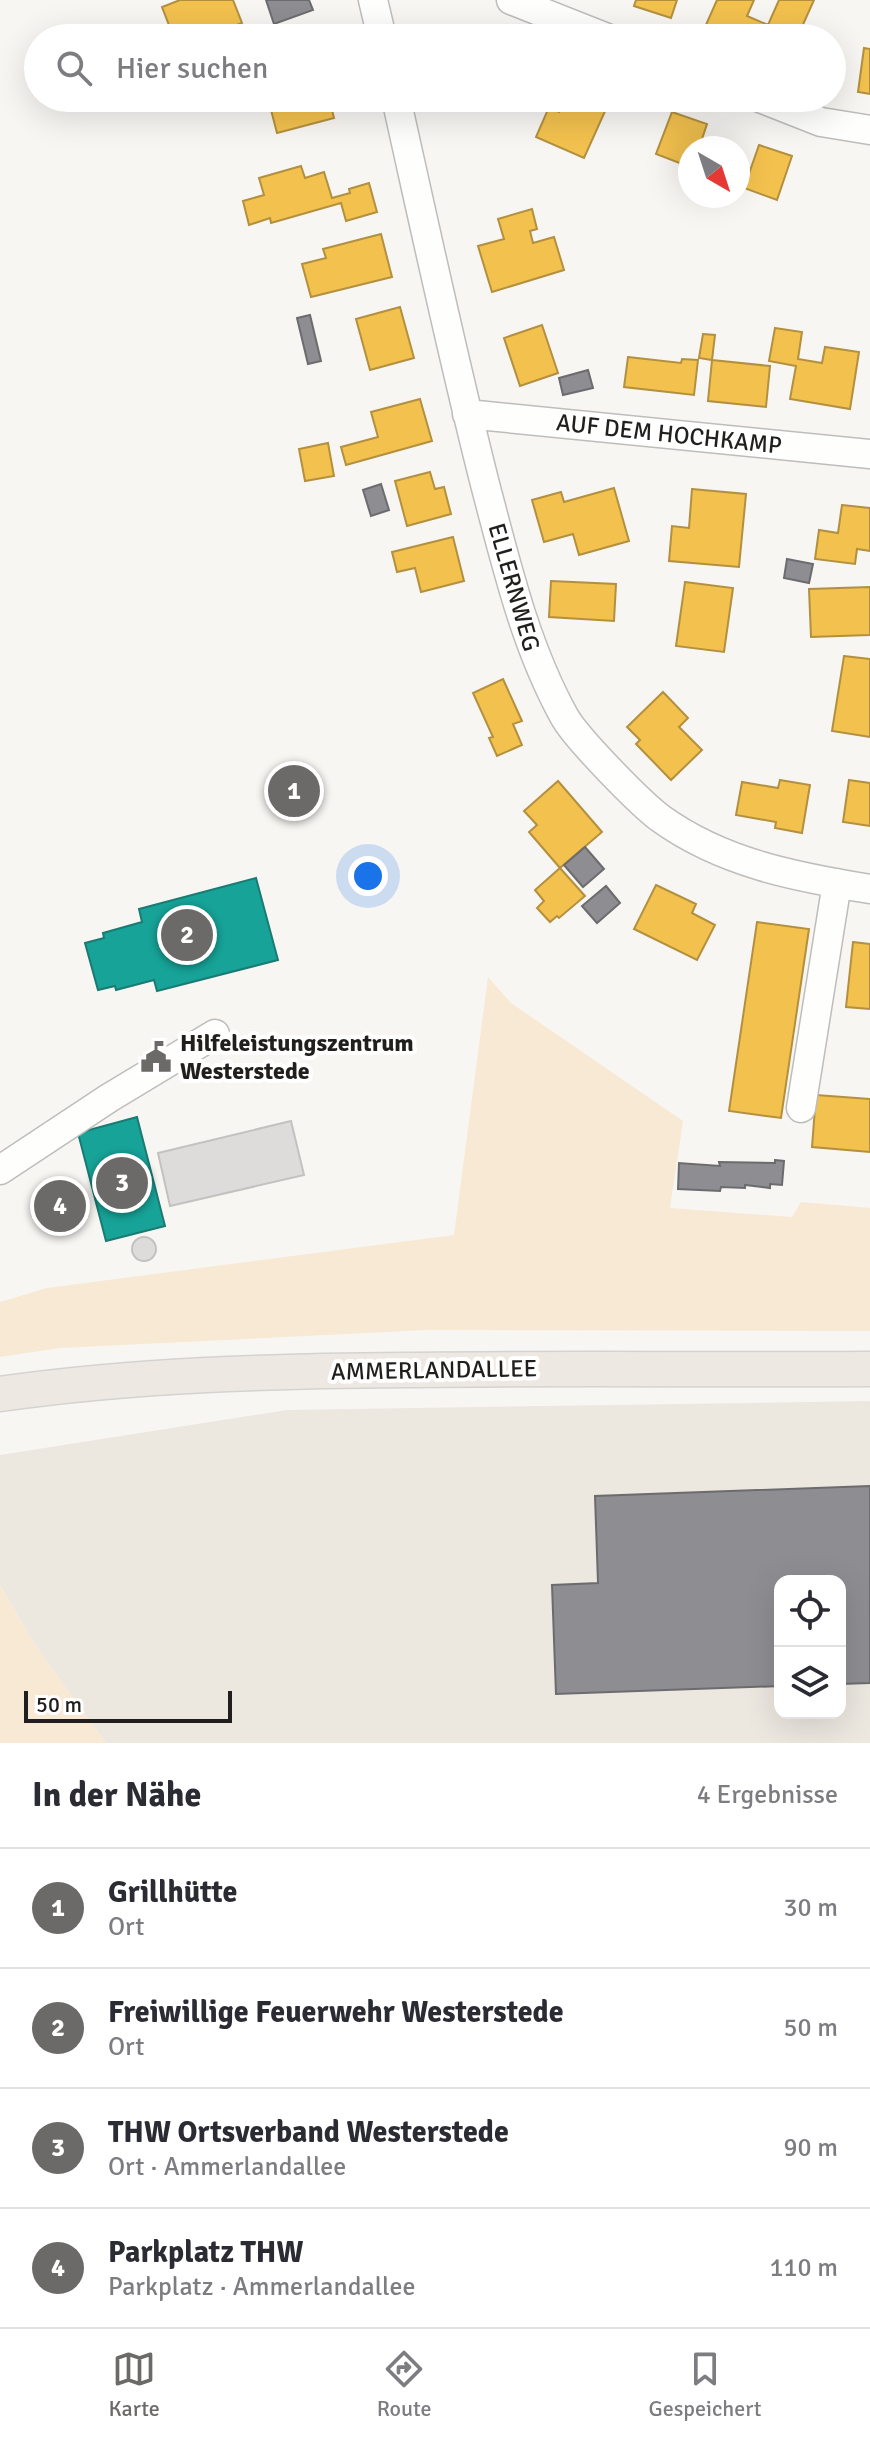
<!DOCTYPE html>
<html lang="de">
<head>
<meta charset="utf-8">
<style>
	:root { --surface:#fff; --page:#f7f7f7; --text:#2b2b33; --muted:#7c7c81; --line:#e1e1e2; --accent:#6c6a68 }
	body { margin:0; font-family:Signika,sans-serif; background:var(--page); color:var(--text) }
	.controls { position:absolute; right:24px; bottom:24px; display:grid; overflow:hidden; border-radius:16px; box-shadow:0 8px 32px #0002 }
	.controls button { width:72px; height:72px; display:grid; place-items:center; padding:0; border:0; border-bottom:2px solid var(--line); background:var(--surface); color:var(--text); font:40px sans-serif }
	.compass { position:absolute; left:678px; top:136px; width:72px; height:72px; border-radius:50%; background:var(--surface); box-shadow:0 8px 32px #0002; rotate:141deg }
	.scale { position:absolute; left:24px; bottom:20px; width:208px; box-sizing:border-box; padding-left:8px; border:4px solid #201f1d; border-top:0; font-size:22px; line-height:28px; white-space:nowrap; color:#201f1d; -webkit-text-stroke:6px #fff; paint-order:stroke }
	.you { position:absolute; left:368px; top:876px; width:28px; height:28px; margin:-20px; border:6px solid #fff; border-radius:50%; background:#1a73e8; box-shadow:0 0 0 12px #1a73e833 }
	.badge { display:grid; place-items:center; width:52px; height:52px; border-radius:50%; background:var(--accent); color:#fff; font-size:26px; font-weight:700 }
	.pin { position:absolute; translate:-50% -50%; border:4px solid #fff; box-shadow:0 2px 8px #0006 }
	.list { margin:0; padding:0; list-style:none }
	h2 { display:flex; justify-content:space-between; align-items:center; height:104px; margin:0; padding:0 32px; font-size:34px }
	h2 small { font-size:26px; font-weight:400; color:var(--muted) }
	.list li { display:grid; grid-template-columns:52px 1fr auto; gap:24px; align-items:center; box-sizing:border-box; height:120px; padding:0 32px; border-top:2px solid var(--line) }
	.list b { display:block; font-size:30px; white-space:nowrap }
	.list p { margin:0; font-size:26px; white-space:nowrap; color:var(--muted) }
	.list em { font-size:26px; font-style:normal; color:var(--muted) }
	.icon { flex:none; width:44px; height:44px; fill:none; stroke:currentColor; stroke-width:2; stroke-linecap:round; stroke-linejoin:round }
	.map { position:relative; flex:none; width:870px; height:1743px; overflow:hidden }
	.search { position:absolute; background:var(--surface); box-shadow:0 8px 32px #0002; left:24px; right:24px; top:24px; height:88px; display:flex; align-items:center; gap:20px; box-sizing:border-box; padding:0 28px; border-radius:44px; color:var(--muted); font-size:30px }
	.sheet { height:584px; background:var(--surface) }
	nav { display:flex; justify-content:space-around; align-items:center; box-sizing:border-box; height:112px; border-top:2px solid var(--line); background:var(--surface); font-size:22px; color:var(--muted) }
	nav a { display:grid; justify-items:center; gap:4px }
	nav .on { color:var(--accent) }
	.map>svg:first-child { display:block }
</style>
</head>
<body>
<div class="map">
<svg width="870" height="1743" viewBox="0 0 870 1743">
	<rect width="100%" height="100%" fill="#f8f6f3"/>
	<!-- built -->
	<path fill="#ece7df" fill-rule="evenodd" d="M870 1401V1743H106L34 1643 0 1585V1455L287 1410ZM780 1581H840V1713H780Z"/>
	<!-- green -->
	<path fill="#f7e9d4" d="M488 977 511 1003 683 1121 670 1208 792 1217 801 1202 870 1208V1331L427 1330 60 1348 0 1357V1302L47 1288 454 1235Z
		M0 1585 34 1643 106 1743H0Z"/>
	<!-- homes -->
	<path fill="#f2c14e" stroke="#b3903f" stroke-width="2" d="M180 0H233L242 23 202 38H174L162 7Z
		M636 0H677L671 18 634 6Z
		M717 0H754L747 16 768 25 779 0H814L797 38H705L701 36Z
		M864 48 870 49V94L858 92Z
		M286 98H329L334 118 277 133 271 110 288 105Z
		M565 98H611L584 158 536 137 549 107 559 112Z
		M672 112 707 124 699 148H690V167L656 154Z
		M759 145 792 156 777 200 744 188Z
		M301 166 305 178 324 172 332 198 350 193 349 189 369 183 377 212 346 221 341 203 271 223 270 218 249 225 243 201 264 195 259 178Z
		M532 209 537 229 530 231 533 243 554 237 564 270 492 292 478 246 504 239 498 219Z
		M381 234 392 277 311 297 302 264 326 258 323 249Z
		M400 307 414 358 370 370 356 319Z
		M542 325 558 373 520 386 504 338Z
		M775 328 802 332 798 359 822 363 825 347 859 352 850 409 790 399 796 366 769 361Z
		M703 334 715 335 712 360 699 358Z
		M628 357 681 363 682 359 698 360 694 395 624 387Z
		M712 360 770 366 766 407 708 401Z
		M420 399 432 441 346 465 341 447 378 437 371 412Z
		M328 443 334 476 305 481 299 449Z
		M430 472 435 489 444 487 451 514 407 526 395 481Z
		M614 488 629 541 579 555 573 534 544 542 532 500 561 492 564 502Z
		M692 489 746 494 739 567 669 561 672 526 689 528Z
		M842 505 870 508V551L857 549 855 564 815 559 819 530 838 533Z
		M453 537 464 581 421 592 415 568 397 572 392 552Z
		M551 581 616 584 614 621 549 617Z
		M685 582 733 588 724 652 676 646Z
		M870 587V635L811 637 809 589Z
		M844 656 870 659V737L832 731Z
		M503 679 522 721 513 724 522 745 497 756 489 738 493 737 473 693Z
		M663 692 688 718 679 727 702 750 671 780 636 744 640 740 627 727Z
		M780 780 810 785 802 833 775 828 776 822 736 815 742 782 778 788Z
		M849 780 870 783V826L843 822Z
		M558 781 602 832 560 868 529 832 537 825 524 811Z
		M560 868 585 896 559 918 557 916 550 922 537 908 544 901 535 890Z
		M656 885 696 904 692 913 715 925 697 960 634 929Z
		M757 922 809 929 781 1118 729 1111Z
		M853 942 870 944V1009L846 1007Z
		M816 1095 870 1099V1152L812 1147Z"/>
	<!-- public -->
	<path fill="#17a398" stroke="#1a7b73" stroke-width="2" d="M256 878 278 960 157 991 154 980 116 990 115 986 98 990 85 943 104 938 103 933 142 922 139 909Z
		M137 1117 165 1226 106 1241 78 1133Z"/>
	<!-- industry -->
	<path fill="#8d8d92" stroke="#6c6c6f" stroke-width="2" d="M266 0H309L313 10 274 24Z
		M310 315 321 361 308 364 297 318Z
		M588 370 593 388 563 395 559 378Z
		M381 484 389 510 371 516 363 490Z
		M787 559 813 564 809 583 784 578Z
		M585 847 604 869 583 887 564 865Z
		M606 886 620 903 597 923 582 906Z
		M775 1160 784 1161 782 1185 770 1184V1188L745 1185V1188L721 1187 720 1191 678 1189 679 1163 720 1166 719 1162 775 1163Z
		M870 1486V1683L840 1684V1581H780V1686L556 1694 552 1585 598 1583 595 1496Z"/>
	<!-- building -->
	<path fill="#dddcda" stroke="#c3c2c0" stroke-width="2" d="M299 773 308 782 307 796 295 803 283 798 278 786 285 774Z
		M291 1121 304 1175 170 1206 158 1153Z
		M132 1249a12 12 0 1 1 24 0a12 12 0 1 1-24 0Z"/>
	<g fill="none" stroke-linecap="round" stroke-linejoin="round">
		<defs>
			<path id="minor" d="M373 0 382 38
				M511 0 607 38
				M396 98C425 228 453 359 486 488 507 567 525 645 564 716 576 738 639 802 660 818 722 863 796 877 870 889
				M760 98 821 122 870 130
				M467 414 870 454
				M801 1108 837 883
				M0 1170 109 1098 215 1034"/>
			<path id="major" d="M0 1394C134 1375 269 1371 404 1370 559 1368 715 1370 870 1369"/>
		</defs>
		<!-- minor casing -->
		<use href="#minor" stroke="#bebdbb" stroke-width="31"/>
		<!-- major casing -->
		<use href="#major" stroke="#d4d3d2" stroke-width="37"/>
		<!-- minor -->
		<use href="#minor" stroke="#fefefd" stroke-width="28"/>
		<!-- major -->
		<use href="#major" stroke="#ede9e2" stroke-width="34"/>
	</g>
	<!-- icons -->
	<defs>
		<symbol id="civic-bare" viewBox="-9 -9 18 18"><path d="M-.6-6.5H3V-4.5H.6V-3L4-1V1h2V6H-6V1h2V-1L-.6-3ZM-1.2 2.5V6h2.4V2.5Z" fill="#6c6a68" stroke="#fff" stroke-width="2.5" paint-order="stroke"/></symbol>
	</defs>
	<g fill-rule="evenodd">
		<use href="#civic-bare" x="134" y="1035" width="44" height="44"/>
	</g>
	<g text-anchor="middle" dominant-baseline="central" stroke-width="8" stroke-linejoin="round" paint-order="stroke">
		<!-- street labels -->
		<g font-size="24" fill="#201f1d" stroke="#fff">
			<text transform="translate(669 434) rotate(6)">AUF DEM HOCHKAMP</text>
			<text transform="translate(514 587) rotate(74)">ELLERNWEG</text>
			<text transform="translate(434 1370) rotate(-1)">AMMERLANDALLEE</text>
		</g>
		<!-- poi labels -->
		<g font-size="24" font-weight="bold" fill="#201f1d" stroke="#fff" text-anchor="start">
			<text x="180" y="1043">Hilfeleistungszentrum<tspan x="180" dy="28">Westerstede</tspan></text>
		</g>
	</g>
</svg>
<div class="controls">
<button><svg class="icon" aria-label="locate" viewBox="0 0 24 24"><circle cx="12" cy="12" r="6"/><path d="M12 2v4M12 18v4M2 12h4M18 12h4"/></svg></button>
<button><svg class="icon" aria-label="layers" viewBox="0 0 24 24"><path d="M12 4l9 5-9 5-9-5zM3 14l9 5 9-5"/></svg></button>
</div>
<svg class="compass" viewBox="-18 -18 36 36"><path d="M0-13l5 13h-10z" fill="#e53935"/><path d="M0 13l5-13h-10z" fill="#7c7c81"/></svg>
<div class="scale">50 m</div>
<div class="you"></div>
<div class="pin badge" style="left:294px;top:791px">1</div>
<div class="pin badge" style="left:187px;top:935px">2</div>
<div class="pin badge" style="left:122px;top:1183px">3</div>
<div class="pin badge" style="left:60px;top:1206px">4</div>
<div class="search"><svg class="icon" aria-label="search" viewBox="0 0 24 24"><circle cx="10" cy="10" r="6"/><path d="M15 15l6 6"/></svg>Hier suchen</div>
</div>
<section class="sheet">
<h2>In der Nähe<small>4 Ergebnisse</small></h2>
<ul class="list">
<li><span class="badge">1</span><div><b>Grillhütte</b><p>Ort</p></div><em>30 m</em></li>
<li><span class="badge">2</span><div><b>Freiwillige Feuerwehr Westerstede</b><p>Ort</p></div><em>50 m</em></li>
<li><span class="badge">3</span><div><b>THW Ortsverband Westerstede</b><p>Ort · Ammerlandallee</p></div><em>90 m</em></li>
<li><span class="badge">4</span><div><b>Parkplatz THW</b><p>Parkplatz · Ammerlandallee</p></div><em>110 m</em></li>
</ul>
</section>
<nav>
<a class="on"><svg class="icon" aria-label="map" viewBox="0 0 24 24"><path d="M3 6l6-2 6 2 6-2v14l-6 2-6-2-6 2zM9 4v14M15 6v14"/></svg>Karte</a>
<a><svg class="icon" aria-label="directions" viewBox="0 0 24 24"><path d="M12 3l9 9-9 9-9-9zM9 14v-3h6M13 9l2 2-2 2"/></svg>Route</a>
<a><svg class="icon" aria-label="saved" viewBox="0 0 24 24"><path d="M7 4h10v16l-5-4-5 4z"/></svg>Gespeichert</a>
</nav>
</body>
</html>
